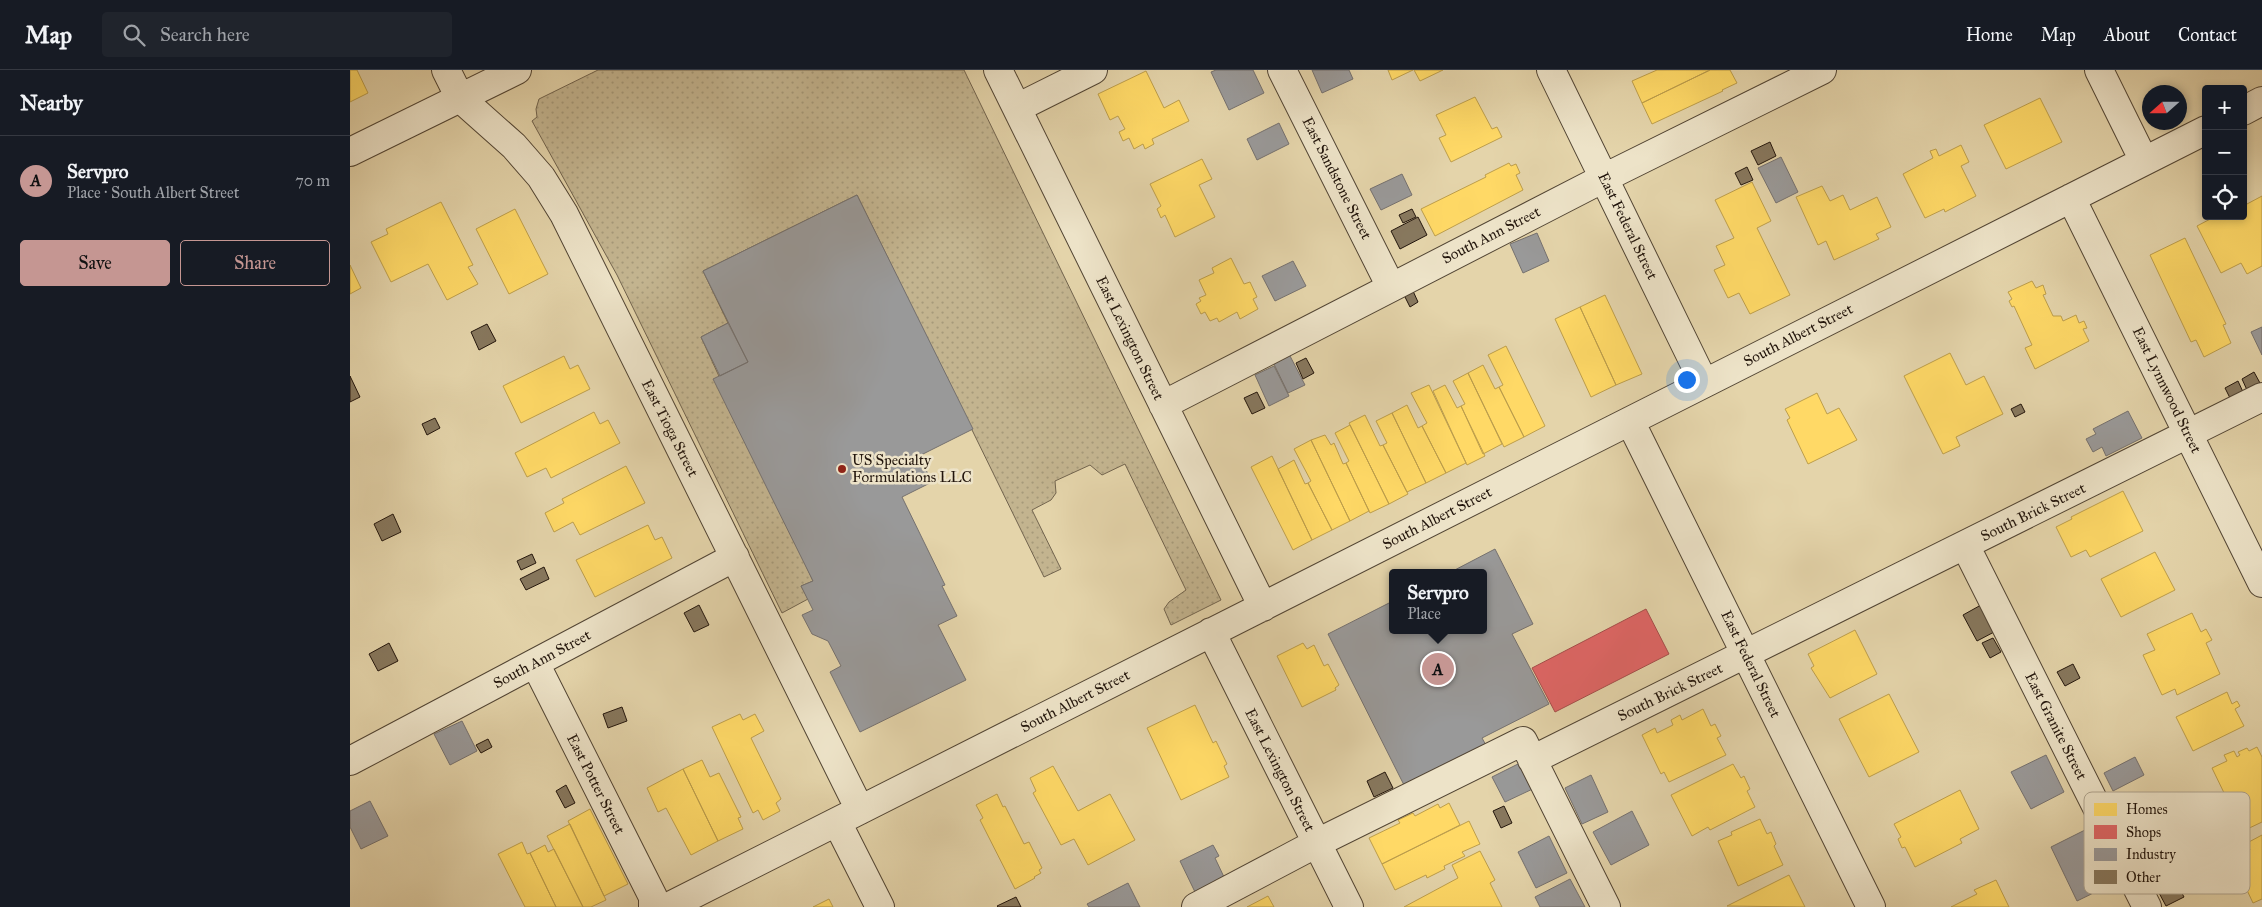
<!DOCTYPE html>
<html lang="en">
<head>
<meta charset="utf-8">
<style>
	:root { --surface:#171b24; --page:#20242c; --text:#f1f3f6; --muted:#9ea1a6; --line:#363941; --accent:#c59692 }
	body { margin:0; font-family:"IM FELL Great Primer",serif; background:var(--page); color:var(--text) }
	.controls { position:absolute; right:15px; top:15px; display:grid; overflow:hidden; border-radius:5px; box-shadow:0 2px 8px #0003 }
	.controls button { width:45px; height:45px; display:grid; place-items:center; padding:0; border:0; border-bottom:1px solid var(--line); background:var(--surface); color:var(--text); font:25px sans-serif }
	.compass { position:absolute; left:1792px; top:15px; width:45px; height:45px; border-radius:50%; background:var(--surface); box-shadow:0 2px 8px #0003; rotate:249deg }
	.you { position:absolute; left:1336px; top:309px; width:18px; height:18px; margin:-12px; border:4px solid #fff; border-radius:50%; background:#1a73e8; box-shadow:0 0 0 8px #1a73e833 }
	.badge { display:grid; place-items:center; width:32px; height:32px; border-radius:50%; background:var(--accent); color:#111; font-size:16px; font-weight:700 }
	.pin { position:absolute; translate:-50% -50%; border:2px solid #fff; box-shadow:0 1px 5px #0006 }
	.popup { position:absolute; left:1039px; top:499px; width:98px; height:65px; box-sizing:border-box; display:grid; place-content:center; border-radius:5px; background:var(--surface); filter:drop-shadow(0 1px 4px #0005); font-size:16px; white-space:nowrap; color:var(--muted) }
	.popup b { font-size:19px; color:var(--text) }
	.popup::after { content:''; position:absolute; left:50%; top:100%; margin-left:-10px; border:10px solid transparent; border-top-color:var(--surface) }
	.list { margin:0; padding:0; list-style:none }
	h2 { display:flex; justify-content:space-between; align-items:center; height:65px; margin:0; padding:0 20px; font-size:21px }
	h2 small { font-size:16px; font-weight:400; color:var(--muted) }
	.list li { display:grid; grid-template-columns:32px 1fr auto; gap:15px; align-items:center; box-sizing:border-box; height:90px; padding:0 20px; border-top:1px solid var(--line) }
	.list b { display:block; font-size:19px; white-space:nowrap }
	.list p { margin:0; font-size:16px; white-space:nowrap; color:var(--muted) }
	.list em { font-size:16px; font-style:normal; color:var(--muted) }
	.actions { display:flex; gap:10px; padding:15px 20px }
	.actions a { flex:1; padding:11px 0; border:1px solid var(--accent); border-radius:5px; text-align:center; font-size:18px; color:var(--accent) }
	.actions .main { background:var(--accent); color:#111 }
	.icon { flex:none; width:28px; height:28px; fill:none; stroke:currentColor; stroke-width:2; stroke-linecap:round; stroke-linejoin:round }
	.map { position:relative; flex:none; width:1912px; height:837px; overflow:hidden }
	header { display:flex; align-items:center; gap:30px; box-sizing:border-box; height:70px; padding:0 25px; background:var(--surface); border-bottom:1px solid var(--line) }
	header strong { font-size:24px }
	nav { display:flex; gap:28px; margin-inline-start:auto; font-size:18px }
	.search { width:350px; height:45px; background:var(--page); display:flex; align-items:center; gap:12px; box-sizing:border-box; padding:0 18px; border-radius:5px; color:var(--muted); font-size:19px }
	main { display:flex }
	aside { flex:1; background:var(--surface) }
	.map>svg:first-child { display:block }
</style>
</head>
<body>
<header>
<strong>Map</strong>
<div class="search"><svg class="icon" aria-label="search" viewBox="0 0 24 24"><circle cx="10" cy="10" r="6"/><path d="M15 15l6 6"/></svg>Search here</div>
<nav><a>Home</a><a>Map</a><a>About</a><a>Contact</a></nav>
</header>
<main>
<aside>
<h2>Nearby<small></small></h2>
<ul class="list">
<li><span class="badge">A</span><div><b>Servpro</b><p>Place · South Albert Street</p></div><em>70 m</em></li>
</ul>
<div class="actions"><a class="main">Save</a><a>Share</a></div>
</aside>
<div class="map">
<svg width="1912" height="837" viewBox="0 0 1912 837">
	<defs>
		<pattern id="grass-dots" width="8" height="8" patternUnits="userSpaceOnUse" patternTransform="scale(1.25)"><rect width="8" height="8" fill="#c3b48f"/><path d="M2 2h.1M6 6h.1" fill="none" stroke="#a79a7a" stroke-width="1.8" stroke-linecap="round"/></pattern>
	</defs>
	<rect width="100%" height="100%" fill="#e4d4aa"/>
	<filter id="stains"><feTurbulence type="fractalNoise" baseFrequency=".004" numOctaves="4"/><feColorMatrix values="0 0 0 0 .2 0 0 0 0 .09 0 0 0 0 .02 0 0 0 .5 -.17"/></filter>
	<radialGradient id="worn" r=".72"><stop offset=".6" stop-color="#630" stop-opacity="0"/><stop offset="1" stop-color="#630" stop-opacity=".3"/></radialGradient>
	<!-- grass -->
	<path fill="url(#grass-dots)" stroke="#72644e" d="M248 0H614L871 530 821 555 814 539 819 532 836 520 775 394 752 405 740 395 705 411 706 423 701 430 682 440 711 499 694 507 507 125 353 201 378 253 351 267 463 511 451 516 458 529 432 543 267 205 182 51 187 47 186 39 189 29Z"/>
	<!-- homes -->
	<path fill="#ffd966" stroke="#bd9e4b" d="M0 0H7L18 23 0 32Z
		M1038 0H1063L1042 10Z
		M1064 0H1093L1070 11Z
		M1307 0H1360L1292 33 1282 11Z
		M1360 0H1380L1387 13 1372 20 1373 21 1302 54 1292 33Z
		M796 1 814 38 829 30 839 51 802 69 804 74 795 79 793 74 784 79 779 68 773 71 769 62 775 59 768 46 760 50 748 24Z
		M1125 27 1142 59 1147 57 1152 67 1101 92 1089 68 1096 65 1086 45Z
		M1690 28 1712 72 1656 99 1634 55Z
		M1611 75 1619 92 1611 96 1626 126 1595 142 1594 139 1575 148 1553 104 1583 88 1580 81 1586 79 1589 86Z
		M852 89 862 109 849 115 865 147 825 167 815 145 811 148 807 139 811 136 800 114Z
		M1159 93 1161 96 1166 94 1170 103 1166 105 1173 120 1085 166 1071 139 1136 107 1135 105Z
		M1402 112 1421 151 1407 158 1440 225 1400 244 1389 223 1378 228 1364 200 1375 195 1366 176 1384 168 1365 130Z
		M1472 116 1480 131 1493 125 1500 140 1527 127 1541 157 1526 164 1529 169 1484 190 1476 171 1468 175 1446 127Z
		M1912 126V196L1897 204 1891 193 1871 203 1847 156 1866 146H1893V127L1897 134Z
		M91 132 123 195 118 197 128 214 97 230 78 194 41 212 21 172 38 164 36 159Z
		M165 139 198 204 159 224 126 159Z
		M1835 168 1876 254 1873 255 1881 273 1854 287 1846 270 1841 272 1800 185Z
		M881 188 894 214 900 212 907 227 903 229 908 239 890 249 887 242 869 252 867 248 860 251 855 242 851 244 846 234 851 231 849 228 856 225 849 210 864 203 862 198Z
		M0 195 11 218 0 224Z
		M1682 211 1686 218 1693 215 1696 224 1693 225 1703 246H1711L1713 251 1726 245 1729 253 1734 251 1737 258 1733 259 1739 271 1685 299 1675 278 1682 275 1664 236 1662 237 1659 231 1662 229 1658 222Z
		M1255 225 1292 304 1266 315 1230 237Z
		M1230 237 1266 315 1241 327 1205 249Z
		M1156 276 1195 356 1174 367 1149 317 1153 315 1138 285Z
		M1600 283 1616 315 1634 306 1653 344 1606 367 1610 376 1593 384 1554 306Z
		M214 286 220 299 228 295 240 319 171 353 153 316Z
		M1133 295 1145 319 1149 317 1174 367 1154 377 1118 303Z
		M1118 303 1152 374 1133 384 1111 336 1115 334 1103 311Z
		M1079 315 1116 393 1096 403 1072 356 1077 353 1061 323Z
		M1095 315 1107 338 1111 336 1135 386 1117 395 1083 321Z
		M1467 323 1477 344 1489 338 1507 370 1458 394 1437 350 1440 348 1435 339Z
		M1057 335 1068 358 1072 356 1096 403 1076 413 1042 343Z
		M244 342 250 354 258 350 270 373 201 408 196 398 177 407 165 383Z
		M1042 343 1076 413 1057 422 1033 375 1037 373 1026 351Z
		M1015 345 1030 376 1033 375 1058 424 1039 434 999 353Z
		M1000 355 1039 434 1020 443 996 393 999 391 985 363Z
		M975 365 981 375 984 373 993 394 996 393 1019 441 1000 451 961 370Z
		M961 370 1000 451 982 460 958 413 961 411 944 379Z
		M922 386 962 470 943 480 901 397Z
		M944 390 955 414 958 413 982 460 962 470 928 399Z
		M276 396 295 433 230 465 223 452 204 462 195 443 214 433 212 429Z
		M1773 421 1793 461 1740 487 1736 480 1721 487 1706 457 1722 449 1721 447Z
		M298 455 305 470 312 467 322 488 245 527 226 490Z
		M1805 482 1825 520 1771 547 1751 509Z
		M1842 543 1851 562 1856 559 1862 570 1856 573 1870 604 1827 625 1825 619 1812 625 1793 585 1805 580 1797 564Z
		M1505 560 1527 604 1480 628 1461 598 1464 596 1458 584Z
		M953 573 957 579 964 575 974 596 978 594 989 615 985 618 986 620 952 637 927 586Z
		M1877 622 1882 634 1887 631 1890 636 1885 639 1894 656 1843 681 1826 647Z
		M1539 624 1569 682 1519 707 1489 649Z
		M845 635 863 673 866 671 877 694 874 696 879 707 831 730 797 658Z
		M1353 639 1361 656 1365 654 1371 666 1367 668 1376 685 1319 712 1314 702 1311 704 1292 665 1305 658 1307 663 1323 655 1321 650 1330 645 1332 650Z
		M390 644 393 650 405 644 414 661 401 668 431 729 426 733 430 741 413 750 408 740 403 743 362 657Z
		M1907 677 1912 687V752L1893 761 1891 758 1877 764 1864 735 1877 729 1862 698 1877 691 1874 685 1884 681 1887 687 1890 685 1888 682 1897 678 1899 681Z
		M352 690 360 707 369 703 391 747 388 748 393 759 368 771 333 699Z
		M1383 694 1391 708 1394 706 1400 719 1397 721 1405 737 1360 760 1358 757 1342 766 1321 725Z
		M703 696 728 741 760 724 785 770 738 795 724 769 711 775 683 723 686 721 680 708Z
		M333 699 368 771 341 785 316 738 308 742 297 718Z
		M1610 720 1629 759 1610 769 1612 773 1565 797 1555 777 1552 778 1548 769 1551 767 1544 754Z
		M647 724 653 737 655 736 674 774 679 772 692 798 689 800 691 803 684 807 685 808 665 819 630 750 633 748 626 735Z
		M1099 733 1110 755 1032 794 1019 768 1050 753 1048 750 1063 743 1065 746 1088 734 1090 738Z
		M240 739 278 814 254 826 218 751Z
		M1410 749 1417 764 1421 762 1426 774 1424 776 1433 795 1388 816 1368 771 1382 765 1381 762Z
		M1119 751 1130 774 1112 782 1115 786 1094 796 1095 799 1077 808 1076 805 1045 820 1032 794Z
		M220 754 256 830 241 837H233L197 766Z
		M1912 765V829L1903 833 1882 788 1900 780 1897 773Z
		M172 772 177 784 180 783 206 837H175L148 784Z
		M195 775 198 782 204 779 233 837H206L180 783Z
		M1130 781 1145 810 1140 813 1152 837H1054L1108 808 1102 795Z
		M1439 805 1455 837 1377 836Z
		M1646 810 1659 837H1601L1627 824 1624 820Z
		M918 826 924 837H897Z
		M479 829 483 837H463Z"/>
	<!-- shops -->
	<path fill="#e06666" stroke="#a74e4b" d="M1296 539 1319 584 1205 642 1182 598Z"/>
	<!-- industry -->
	<path fill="#999" stroke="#75716f" d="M866 0H903L914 23 879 40 861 2Z
		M962 0H999L1003 9 972 23Z
		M929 53 939 74 907 90 897 69Z
		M1431 87 1448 122 1426 133 1408 98Z
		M1052 104 1062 125 1031 140 1020 119Z
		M507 125 623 359 569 386 582 412 552 427 595 515 592 516 607 546 588 555 616 610 510 662 480 602 491 596 478 571 462 564 452 545 463 540 451 516 463 511 363 309 398 292 353 201Z
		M1187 163 1199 191 1173 203 1160 174Z
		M943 191 956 216 925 231 912 206Z
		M378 253 398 292 370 306 351 267Z
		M1912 257V285L1901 262Z
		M939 284 955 315 938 323 923 292Z
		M924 296 939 326 919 336 905 305Z
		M1778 341 1792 368 1756 386 1752 377 1743 382 1736 369 1746 364 1743 359Z
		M1145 479 1183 554 1162 564 1199 634 1132 668 1137 677 1056 719 978 564 1043 531V560H1133V503H1099Z
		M112 651 127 681 100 695 84 664Z
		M1696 685 1714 722 1681 739 1661 702Z
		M1785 687 1794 705 1763 721 1754 703Z
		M1176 690 1189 716 1155 732 1142 707Z
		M1241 705 1258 742 1232 754 1215 718Z
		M20 731 38 766 11 779 0 757V741Z
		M1282 741 1299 775 1261 795 1243 762Z
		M1735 760 1762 814 1727 831 1701 777Z
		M1199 766 1217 803 1186 818 1168 782Z
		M863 775 869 786 865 788 874 807 845 822 830 791Z
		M1220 809 1235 837H1190L1185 827Z
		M778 813 790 837H739L737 834Z"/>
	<!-- building -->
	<path fill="#87785e" stroke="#22150c" d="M1420 72 1426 86 1408 95 1401 81Z
		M1397 97 1403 110 1391 115 1385 103Z
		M1062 139 1066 147 1053 153 1049 145Z
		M1068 147 1077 165 1050 179 1041 161Z
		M1063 221 1068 232 1060 237 1054 225Z
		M137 254 146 271 129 280 121 262Z
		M956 288 964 303 953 309 946 293Z
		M1904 302 1910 313 1897 320 1892 309Z
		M0 306 10 327 0 332Z
		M1888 311 1893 322 1880 328 1875 318Z
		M907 322 915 338 902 344 894 328Z
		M1671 334 1675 342 1665 347 1661 339Z
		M85 348 90 358 77 365 72 354Z
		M43 444 51 462 32 471 24 454Z
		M182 484 186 493 171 500 167 491Z
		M194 497 199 509 176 520 170 509Z
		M349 535 359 555 344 562 334 543Z
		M1631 535 1646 561 1627 571 1613 545Z
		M1643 568 1651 582 1640 588 1632 573Z
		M39 573 48 591 28 601 19 584Z
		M1723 594 1730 608 1715 616 1707 602Z
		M272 637 277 651 258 658 253 644Z
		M138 669 142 677 131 683 126 675Z
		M1035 702 1043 718 1024 727 1017 711Z
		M216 715 225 733 215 738 206 721Z
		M1154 736 1162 753 1151 758 1143 741Z
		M1813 798 1821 812 1810 817 1803 803Z
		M1826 812 1834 827 1816 836 1808 821Z
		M666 827 671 837H648L647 836Z"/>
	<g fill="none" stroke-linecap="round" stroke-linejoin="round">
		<defs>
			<path id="minor" d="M96 0 110 28 164 76 191 107 214 144 510 740
				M648 0 913 537
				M932 0 1041 217
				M1201 0 1354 313
				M1749 0 1794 91
				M667 38 743 0
				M1893 41 1912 31
				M0 82 167 0
				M1721 128 1912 513
				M813 335 1254 108 1472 0
				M1280 351 1521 837
				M1615 475 1797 837
				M861 562 999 837
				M185 593 303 827V837
				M1182 690 1912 327
				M0 691 385 487
				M487 752 530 837
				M318 837 1856 60
				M846 837 967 773 1173 671 1256 837"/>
		</defs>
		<!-- minor casing -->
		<use href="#minor" stroke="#524534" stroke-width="30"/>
		<!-- minor -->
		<use href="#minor" stroke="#ede3c8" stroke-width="28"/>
	</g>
	<!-- markers -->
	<circle fill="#8f2418" stroke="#ede3c8" stroke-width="2" cx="492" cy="399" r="5"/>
	<g text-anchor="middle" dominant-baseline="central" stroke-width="5" stroke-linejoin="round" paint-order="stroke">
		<!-- street labels -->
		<g font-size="15" fill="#22150c" stroke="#ede3c8">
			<text transform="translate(987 108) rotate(63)">East Sandstone Street</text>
			<text transform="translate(1278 156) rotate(64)">East Federal Street</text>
			<text transform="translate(1141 165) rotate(-27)">South Ann Street</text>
			<text transform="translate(1448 265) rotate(-27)">South Albert Street</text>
			<text transform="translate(780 268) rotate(64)">East Lexington Street</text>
			<text transform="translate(1817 320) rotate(64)">East Lynnwood Street</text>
			<text transform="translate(320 358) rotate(63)">East Tioga Street</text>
			<text transform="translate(1683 442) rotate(-26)">South Brick Street</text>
			<text transform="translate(1087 448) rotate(-27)">South Albert Street</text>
			<text transform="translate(192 589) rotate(-28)">South Ann Street</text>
			<text transform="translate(1401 594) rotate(64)">East Federal Street</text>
			<text transform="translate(1320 622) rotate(-26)">South Brick Street</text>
			<text transform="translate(725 631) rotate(-27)">South Albert Street</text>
			<text transform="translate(1706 656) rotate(63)">East Granite Street</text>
			<text transform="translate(930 700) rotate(63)">East Lexington Street</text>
			<text transform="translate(246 714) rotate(63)">East Potter Street</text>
		</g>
		<!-- poi labels -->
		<g font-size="15" fill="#22150c" stroke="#ede3c8" text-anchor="start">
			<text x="502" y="390">US Specialty<tspan x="502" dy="17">Formulations LLC</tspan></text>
		</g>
	</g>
	<!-- legend -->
	<rect x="1734" y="722" width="166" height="102" rx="8" fill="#ede3c8" stroke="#b0a590" stroke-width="1"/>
	<rect x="1744" y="733" width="23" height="13" fill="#ffd966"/>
	<rect x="1744" y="755" width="23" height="14" fill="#e06666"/>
	<rect x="1744" y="778" width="23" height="13" fill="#999"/>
	<rect x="1744" y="800" width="23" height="14" fill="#87785e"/>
	<g font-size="14" fill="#22150c">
		<text x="1776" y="744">Homes</text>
		<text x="1776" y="767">Shops</text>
		<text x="1776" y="789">Industry</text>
		<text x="1776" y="812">Other</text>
	</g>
	<rect width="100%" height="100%" filter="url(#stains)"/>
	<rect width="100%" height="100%" fill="url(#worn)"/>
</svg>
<div class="controls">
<button>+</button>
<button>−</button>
<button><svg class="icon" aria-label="locate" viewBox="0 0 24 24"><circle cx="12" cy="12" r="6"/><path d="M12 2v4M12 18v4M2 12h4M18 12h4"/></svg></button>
</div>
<svg class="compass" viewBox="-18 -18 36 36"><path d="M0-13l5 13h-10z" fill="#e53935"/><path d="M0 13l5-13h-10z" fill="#9ea1a6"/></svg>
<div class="you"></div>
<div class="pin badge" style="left:1088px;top:599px">A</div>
<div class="popup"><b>Servpro</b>Place</div>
</div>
</main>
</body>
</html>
